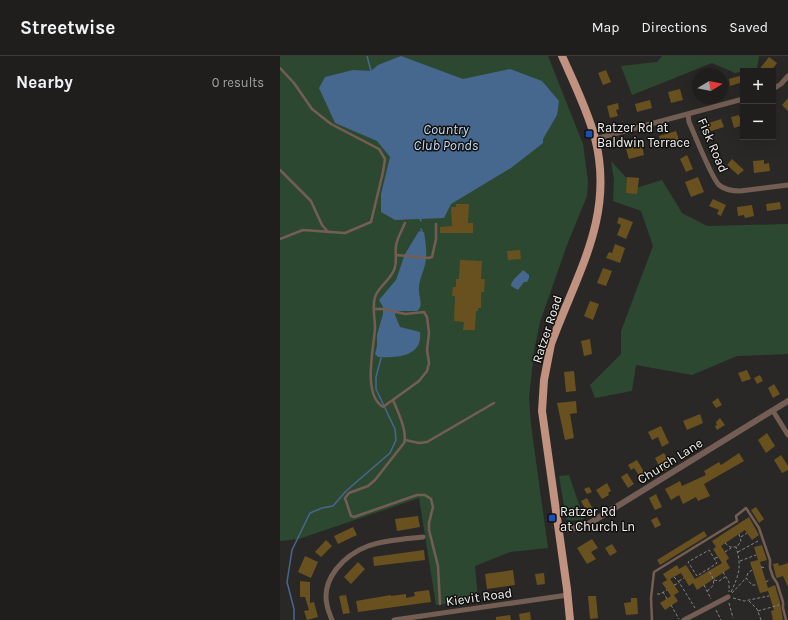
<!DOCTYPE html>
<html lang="en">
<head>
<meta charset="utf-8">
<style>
	:root { --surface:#1f1e1c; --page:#2c2b29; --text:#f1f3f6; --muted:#a1a2a3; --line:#3c3c3b }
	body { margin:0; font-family:Karla,sans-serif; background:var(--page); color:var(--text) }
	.controls { position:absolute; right:12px; top:12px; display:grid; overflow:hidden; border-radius:0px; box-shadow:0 4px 16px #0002 }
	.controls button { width:36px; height:36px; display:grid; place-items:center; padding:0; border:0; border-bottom:1px solid var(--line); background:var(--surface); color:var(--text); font:20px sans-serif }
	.compass { position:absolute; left:412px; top:12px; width:36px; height:36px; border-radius:50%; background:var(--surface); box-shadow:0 4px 16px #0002; rotate:80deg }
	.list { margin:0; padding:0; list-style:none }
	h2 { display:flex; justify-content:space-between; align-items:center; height:52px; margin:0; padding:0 16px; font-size:17px }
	h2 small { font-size:13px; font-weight:400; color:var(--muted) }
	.map { position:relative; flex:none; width:508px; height:564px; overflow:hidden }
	header { display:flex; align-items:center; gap:24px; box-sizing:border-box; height:56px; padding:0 20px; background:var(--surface); border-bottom:1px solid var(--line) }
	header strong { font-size:19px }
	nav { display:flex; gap:22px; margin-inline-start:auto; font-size:14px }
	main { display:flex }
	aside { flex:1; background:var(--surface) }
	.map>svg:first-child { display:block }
</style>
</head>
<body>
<header>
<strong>Streetwise</strong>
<nav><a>Map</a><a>Directions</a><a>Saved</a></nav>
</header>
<main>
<aside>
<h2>Nearby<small>0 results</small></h2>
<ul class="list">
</ul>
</aside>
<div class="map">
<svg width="508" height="564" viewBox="0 0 508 564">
	<rect width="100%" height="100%" fill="#292826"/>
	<!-- green -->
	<path fill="#2d4831" d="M0 0H268L303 88 308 125 307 140 287 189 260 266 254 295 249 342 251 369 268 492 230 496 195 510 198 543 156 549 139 442 19 483 0 485Z
		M382 0H479L477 13 455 17 432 7 352 39 341 10 377 6Z
		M331 105 356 132 382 124 402 157 427 170 508 168V298L457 300 412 319 356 309 352 335 315 342 310 329 341 298V275L373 190 361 155 333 145 334 124Z
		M289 419 304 463 289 465 286 462 279 420Z"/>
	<!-- water -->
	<path fill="#46688f" d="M121 0 183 23 230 13 262 25 279 45 277 59 263 83V87L231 112 171 148 164 162 115 164 101 156V138L110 101 97 85 55 67 39 32 45 21 73 14 91 15 98 9Z
		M139 175 144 176C145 184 147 193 146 201 146 213 138 223 139 235 139 242 144 250 137 255H116L115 259 120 271 140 276C143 301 116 302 98 301L95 298 97 290V279L103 258V251L99 244 116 224 125 198Z
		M243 214 249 219V222L247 226H244L238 234 231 230C231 224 239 219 243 214Z"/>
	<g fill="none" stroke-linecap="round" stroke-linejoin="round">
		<!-- stream -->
		<path stroke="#46688f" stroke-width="1.5" d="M87 0 91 15
			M140 163 141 165
			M141 173 142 175
			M14 564V553L7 526 12 494 30 457 42 452 53 450 66 435 110 397 116 384 115 373 96 333V321L101 302"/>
	</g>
	<!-- building -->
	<path fill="#68511e" d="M489 1 497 7 491 15H478Z
		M326 14 331 26 323 29 318 17Z
		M463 19V26L450 30 449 23Z
		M400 33 403 44 391 47 388 36Z
		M508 42V55L502 49Z
		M370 44 372 52 357 56 355 48Z
		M338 47 339 53 336 54 338 60 330 62 327 50Z
		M459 59V61L463 60V69L454 72 451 61Z
		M441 63 444 71 428 76 426 68Z
		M396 75 399 84 381 88 379 80Z
		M362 89 364 99 349 103 346 93Z
		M407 99 413 113 406 116 400 103Z
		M452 103 464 114 458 119 447 109Z
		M484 104V108L489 107 490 115 474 117 473 105Z
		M347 121 359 122 357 138 346 137Z
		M418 121 424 136 411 141 405 126Z
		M433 143 446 149 441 160 437 158 439 154 429 150Z
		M500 146 501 153 487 155 486 148Z
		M176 148H189L188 167H193V177H160V171L172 170 171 151H176Z
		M472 149 474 160 465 162 464 159 458 160 457 151Z
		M339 161 353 166 346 183 337 179 341 169 337 167Z
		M335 188 345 192 340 207 326 202 329 196 332 197Z
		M240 194 241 203 228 204 227 195Z
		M180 204 202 205 201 223H205L204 236H201V252H198V255H196L195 274H183L184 266 174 265 175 240H172L173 231H176V223H179Z
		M323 212 332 215 326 230 317 227Z
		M310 245 319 248 313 264 304 260Z
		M310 283 312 298 304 300 301 285Z
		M467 314 471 323 462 326 458 317Z
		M294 315 296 335 286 336 284 316Z
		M480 319 483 325 477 328 474 322Z
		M494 328 500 338 493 342 488 332Z
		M438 342 442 349 436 352 432 346Z
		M296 345 297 357 290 358 294 382 285 384 277 347Z
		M420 358 423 367 407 374 403 365Z
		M440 362 445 369 437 374 435 370 437 369 436 366Z
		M381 370 389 387 382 391 378 381 372 384 368 376Z
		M487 377 495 390 486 397 478 384Z
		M384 397 392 410 382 416 375 402Z
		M459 397 464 405 424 428 430 440 418 445 416 441 403 448 399 439 391 444 385 433 400 425 402 430 426 419 424 415 439 406 441 409Z
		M501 399 508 410V414L502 417 494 404Z
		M357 404 366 419 361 422 354 412 351 414 348 409Z
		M347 417 354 428 348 432 341 421Z
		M327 427 331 435 328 437 329 439 322 443 316 434Z
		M309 431 312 436 307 438 304 433Z
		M376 438 382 451 375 454 369 442Z
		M307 442 314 455 308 458 301 445Z
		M476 451 484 463 479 467 471 454Z
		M138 460 140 471 117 475 115 463Z
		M377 461 381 469 375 472 371 464Z
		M469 461 479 479 472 484 465 474 441 490 449 502 446 505 450 512 417 534 413 527 409 530 401 517 390 523 399 536 394 539 398 545 385 554 380 547 391 540 382 527 387 524 383 518 397 509 399 513 406 509 415 523 442 507 433 493 436 491 432 485Z
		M73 471 77 479 58 488 54 480Z
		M424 475 427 480 380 509 377 504Z
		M312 483 318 492 311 496 316 503 307 508 297 492Z
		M46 484 52 490 41 501 35 496Z
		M332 488 337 496 330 500 325 492Z
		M482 489 487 504 480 506 488 532 495 529 500 546 503 564H493L491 555 494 554 488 535 480 537 470 506 478 504 474 491Z
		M144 494 145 504 94 510 93 501Z
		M25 500 38 506 31 522 18 516Z
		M78 506 85 513 71 528 64 521Z
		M498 507 499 510 508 507V531L503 520 497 522 496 521 493 508Z
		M233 514 235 529 207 533 205 518Z
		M264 517 265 528 257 529 255 518Z
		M20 525 30 526V547L34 546 38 561 27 564 24 555 29 554 25 541H20Z
		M149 534 151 546 78 556 76 545 111 539V540L126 538V542L135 540 134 536Z
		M66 539 70 557 63 558 59 540Z
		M308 540H316L318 562 310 563Z
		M351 542H357L358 558 346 559 344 547 351 546Z
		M250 556 251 564H240L239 558Z
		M230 559 231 564H216V561Z"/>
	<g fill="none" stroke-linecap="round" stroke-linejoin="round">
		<!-- path -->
		<path stroke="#858482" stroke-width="1" stroke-dasharray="3 2" stroke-linecap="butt" d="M461 481 467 477
			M445 487 450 491H457L461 485 459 478
			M445 496 451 492
			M458 496 478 485
			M435 502 438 501
			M460 505 476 499
			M481 511 486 512
			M472 514 468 517 466 522 472 529H477
			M443 516 449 526V536
			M394 521 399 526 415 552
			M434 524 439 525 445 521
			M399 525 404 522
			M486 526 490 523
			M394 529 399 527
			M424 529 431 543
			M427 535C438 528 433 522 428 513L437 507 429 494 408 506 417 520 428 513
			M383 536 387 543
			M451 536C459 519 462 510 456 491
			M452 537 466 522
			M377 538H380L387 534
			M453 542 464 545 489 540
			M469 545 477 553 481 564
			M449 547 453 562
			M391 549 399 563
			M436 554 441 564
			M478 555 499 549"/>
		<!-- service -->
		<path stroke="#745e54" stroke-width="2.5" d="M0 12 14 27 32 53 51 68 99 93 105 103 103 116 91 166 65 177 23 174 0 183
			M0 114 31 145 42 169 48 176
			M116 199 149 202 152 201 156 183V168
			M94 253H103L125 258 144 256 147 261 149 277 147 294 149 307 147 315 139 325 103 351C82 338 94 292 95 272 95 262 92 251 95 241 99 229 112 224 115 211 117 204 115 197 116 190 117 182 122 174 125 167
			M113 344C117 354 128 376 124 387L95 424 88 430 69 437 65 442 71 460 74 461 137 439H145L151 443 153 451 149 467V474L158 510 160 548
			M125 384 139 387 147 386 214 347
			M372 564 371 542 374 516 457 465 456 460 466 452 479 472 490 504V512L493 521 497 527 503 546V552L506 564"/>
		<!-- minor -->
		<path stroke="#745e54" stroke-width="5" d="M493 33 501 28 508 20
			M408 58 409 66C415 79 431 121 439 129 445 134 453 135 460 135L508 129
			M315 83 463 43
			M493 355 508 379
			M52 564C50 559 48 555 47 549 41 523 64 499 88 490 105 484 125 483 143 481
			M114 564 288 539
			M404 564 448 541"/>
		<!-- tertiary -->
		<path stroke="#745e54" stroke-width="6" d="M279 474 295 472 310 467 508 345"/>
		<!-- primary -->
		<path stroke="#c1927f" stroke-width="8" d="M282 0C294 27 307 53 315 82 335 160 297 217 271 288L264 324 262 355 287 533 290 564"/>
	</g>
	<!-- markers -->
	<g fill="#1a4fb4" stroke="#111110" stroke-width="1.5">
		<rect x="305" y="74" width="8" height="8" rx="2"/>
		<rect x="268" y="458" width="8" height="8" rx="2"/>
	</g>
	<g text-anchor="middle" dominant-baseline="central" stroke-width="3" stroke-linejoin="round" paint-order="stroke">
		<!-- poi labels -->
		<g font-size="13" fill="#f2f1ef" stroke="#111110" text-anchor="start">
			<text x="317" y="71">Ratzer Rd at<tspan x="317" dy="15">Baldwin Terrace</tspan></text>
			<text x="280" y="455">Ratzer Rd<tspan x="280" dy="15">at Church Ln</tspan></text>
		</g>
		<!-- street labels -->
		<g font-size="13" fill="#f2f1ef" stroke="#111110">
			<text transform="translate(433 89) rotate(67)">Fisk Road</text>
			<text transform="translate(267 273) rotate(-72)">Ratzer Road</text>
			<text transform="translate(390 405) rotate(-32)">Church Lane</text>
			<text transform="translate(199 541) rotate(-8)">Kievit Road</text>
		</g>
		<!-- water labels -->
		<g font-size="14" font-style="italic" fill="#c5daf3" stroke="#111110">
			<text x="166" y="73">Country<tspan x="166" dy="16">Club Ponds</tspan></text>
		</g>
	</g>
</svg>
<div class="controls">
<button>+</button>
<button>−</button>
</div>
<svg class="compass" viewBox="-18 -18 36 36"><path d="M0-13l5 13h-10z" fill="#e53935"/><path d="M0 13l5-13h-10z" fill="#a1a2a3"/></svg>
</div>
</main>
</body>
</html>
